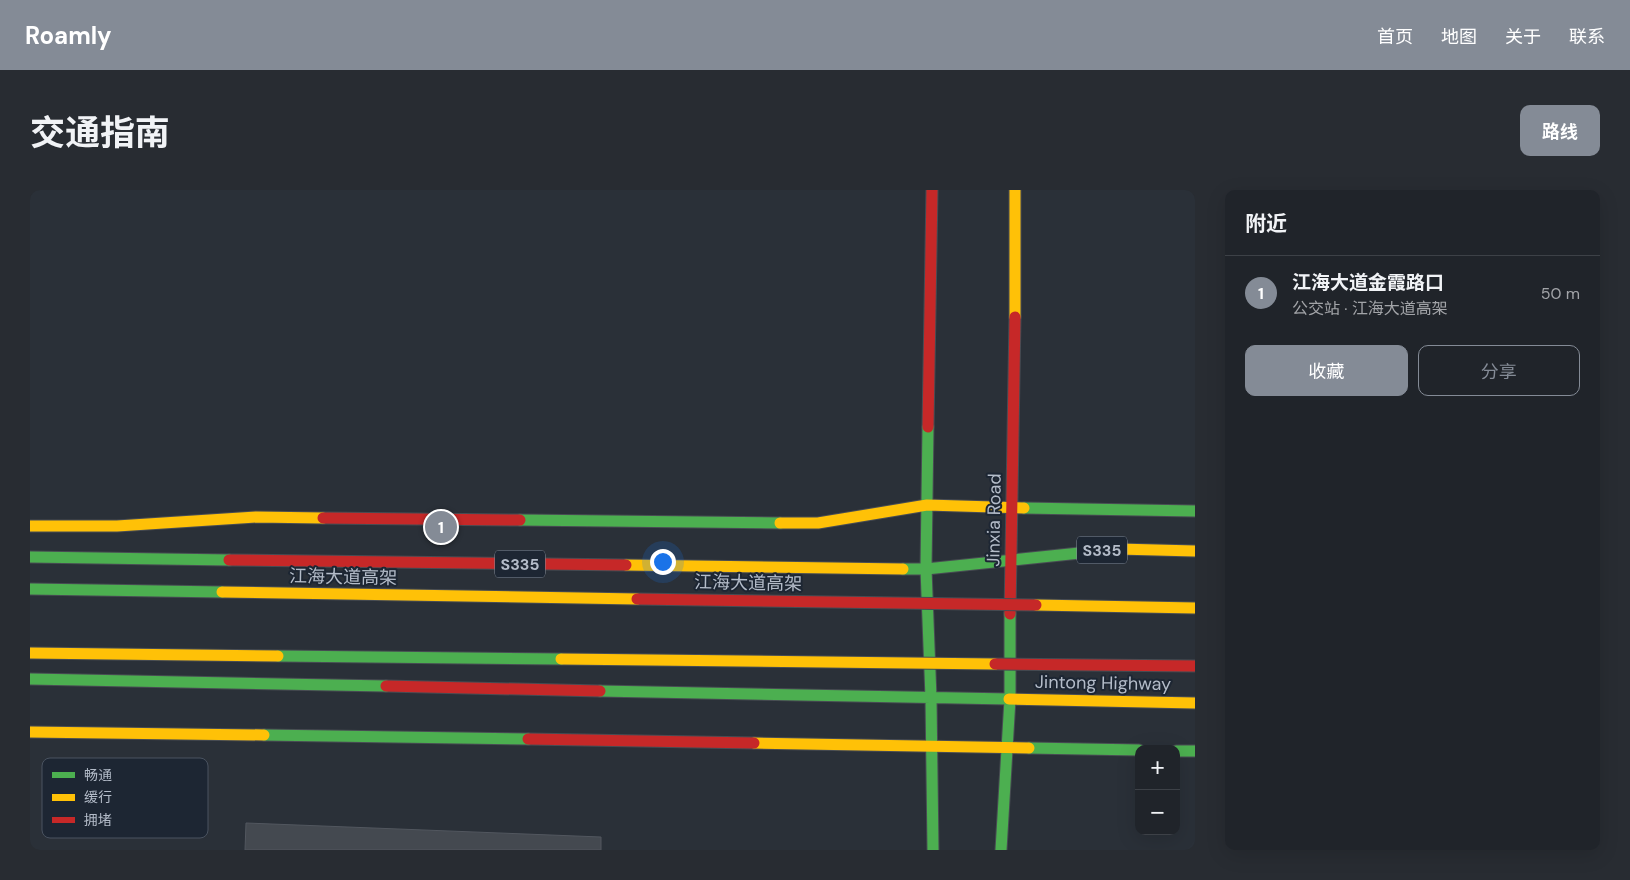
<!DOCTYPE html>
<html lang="zh">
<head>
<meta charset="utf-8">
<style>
	:root { --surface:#20242a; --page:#282c32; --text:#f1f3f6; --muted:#a2a4a8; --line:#3d4147; --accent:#848b96 }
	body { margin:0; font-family:"DM Sans","Noto Sans SC",sans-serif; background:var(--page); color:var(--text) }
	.controls { position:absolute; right:15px; bottom:15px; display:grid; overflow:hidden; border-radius:10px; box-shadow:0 5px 20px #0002 }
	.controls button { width:45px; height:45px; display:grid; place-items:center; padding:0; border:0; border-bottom:1px solid var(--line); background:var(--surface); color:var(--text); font:25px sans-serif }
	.you { position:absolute; left:632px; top:371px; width:18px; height:18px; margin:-12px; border:4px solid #fff; border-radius:50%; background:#1a73e8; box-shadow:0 0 0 8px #1a73e833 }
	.badge { display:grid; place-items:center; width:32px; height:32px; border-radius:50%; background:var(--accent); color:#fff; font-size:16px; font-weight:700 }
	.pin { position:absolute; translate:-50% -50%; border:2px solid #fff; box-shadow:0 1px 5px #0006 }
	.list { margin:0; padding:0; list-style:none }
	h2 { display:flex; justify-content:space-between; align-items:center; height:65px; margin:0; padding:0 20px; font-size:21px }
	h2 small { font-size:16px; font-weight:400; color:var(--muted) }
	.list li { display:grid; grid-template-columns:32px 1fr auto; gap:15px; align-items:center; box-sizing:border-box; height:75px; padding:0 20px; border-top:1px solid var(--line) }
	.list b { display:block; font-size:19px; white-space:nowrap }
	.list p { margin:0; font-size:16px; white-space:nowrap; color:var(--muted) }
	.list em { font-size:16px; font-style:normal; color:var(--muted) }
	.actions { display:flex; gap:10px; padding:15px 20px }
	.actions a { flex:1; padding:11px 0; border:1px solid var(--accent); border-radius:10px; text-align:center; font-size:18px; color:var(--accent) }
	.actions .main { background:var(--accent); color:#fff }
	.map { position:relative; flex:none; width:1165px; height:660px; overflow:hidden; border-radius:10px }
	header { display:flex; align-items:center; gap:30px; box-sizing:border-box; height:70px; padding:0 25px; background:var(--accent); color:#fff }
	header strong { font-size:24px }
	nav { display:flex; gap:28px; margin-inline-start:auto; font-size:18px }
	.intro { display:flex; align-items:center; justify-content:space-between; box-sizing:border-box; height:120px; padding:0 30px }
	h1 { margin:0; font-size:35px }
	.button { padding:12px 22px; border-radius:10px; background:var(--accent); color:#fff; font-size:18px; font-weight:700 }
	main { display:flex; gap:30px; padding:0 30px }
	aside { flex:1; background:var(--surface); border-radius:10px; box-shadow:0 5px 20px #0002 }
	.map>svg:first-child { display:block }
</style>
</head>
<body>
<header>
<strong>Roamly</strong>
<nav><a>首页</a><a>地图</a><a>关于</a><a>联系</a></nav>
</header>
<div class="intro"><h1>交通指南</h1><a class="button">路线</a></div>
<main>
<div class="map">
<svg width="1165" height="660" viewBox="0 0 1165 660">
	<rect width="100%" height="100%" fill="#2a3038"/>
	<!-- building -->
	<path fill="#444950" stroke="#52575f" d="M216 633 571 647V660H215Z"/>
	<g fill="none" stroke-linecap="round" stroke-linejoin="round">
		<defs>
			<path id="fast" d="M898 237 896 379 901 508 903 660
				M994 318 1165 321
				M490 330 750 333
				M0 367 199 370
				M873 379H896L1088 359
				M0 489 356 496
				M570 501 979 509
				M234 545 498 549
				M999 558 1109 560
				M1146 561H1165
				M971 660 980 509V424"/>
			<path id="slow" d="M985 0V127
				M750 333H788L897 315 994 318
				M0 336H87L226 327 293 328
				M1088 359 1165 361
				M596 375 873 379
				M979 509 1165 513
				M0 542 234 545
				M724 553 999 558"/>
			<path id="jam" d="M898 237 902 0
				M293 328 490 330
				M199 370 596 375
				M980 424 985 127
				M356 496 570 501
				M498 549 724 553"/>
		</defs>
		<!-- fast casing -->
		<use href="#fast" stroke="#484c53" stroke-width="13"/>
		<!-- slow casing -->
		<use href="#slow" stroke="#484c53" stroke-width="13"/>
		<!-- jam casing -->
		<use href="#jam" stroke="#484c53" stroke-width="13"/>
		<!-- fast -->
		<use href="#fast" stroke="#4caf50" stroke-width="11"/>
		<!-- slow -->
		<use href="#slow" stroke="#ffc107" stroke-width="11"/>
		<!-- jam -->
		<use href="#jam" stroke="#c62828" stroke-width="11"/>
		<defs>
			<path id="fast-bridge" d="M0 399 192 402
				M248 466 531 469"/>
			<path id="slow-bridge" d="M192 402 607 409
				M1006 415 1165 418
				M0 463 248 466
				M531 469 965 474"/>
			<path id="jam-bridge" d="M607 409 1006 415
				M965 474 1165 476"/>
		</defs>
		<!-- fast-bridge casing -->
		<use href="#fast-bridge" stroke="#474c53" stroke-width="13" stroke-linecap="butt"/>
		<!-- slow-bridge casing -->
		<use href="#slow-bridge" stroke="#474c53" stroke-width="13" stroke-linecap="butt"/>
		<!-- jam-bridge casing -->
		<use href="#jam-bridge" stroke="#474c53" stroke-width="13" stroke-linecap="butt"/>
		<!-- fast-bridge -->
		<use href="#fast-bridge" stroke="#4caf50" stroke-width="11"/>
		<!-- slow-bridge -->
		<use href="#slow-bridge" stroke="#ffc107" stroke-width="11"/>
		<!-- jam-bridge -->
		<use href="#jam-bridge" stroke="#c62828" stroke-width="11"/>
	</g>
	<g text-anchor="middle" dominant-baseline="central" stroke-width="4" stroke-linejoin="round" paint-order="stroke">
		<!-- shield labels -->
		<g fill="#1d2633" stroke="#878f9c" stroke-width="1">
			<rect x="1047" y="346.5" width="50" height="27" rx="4"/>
			<rect x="465" y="360.5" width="50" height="27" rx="4"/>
		</g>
		<g font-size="16" font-weight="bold" fill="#b4bcc9">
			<text x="1072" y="360">S335</text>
			<text x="490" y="374">S335</text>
		</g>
		<!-- street labels -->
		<g font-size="18" fill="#b4bcc9" stroke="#1d2633">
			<text transform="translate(964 330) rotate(-89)">Jinxia Road</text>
			<text transform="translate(313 387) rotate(1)">江海大道高架</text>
			<text transform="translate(718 393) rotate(1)">江海大道高架</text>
			<text transform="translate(1073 493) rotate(1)">Jintong Highway</text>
		</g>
	</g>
	<!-- legend -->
	<rect x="12" y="568" width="166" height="80" rx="8" fill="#1d2633" stroke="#4a5360" stroke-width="1"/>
	<rect x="22" y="582" width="23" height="6" fill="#4caf50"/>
	<rect x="22" y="604" width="23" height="7" fill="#ffc107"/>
	<rect x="22" y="627" width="23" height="6" fill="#c62828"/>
	<g font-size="14" fill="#b4bcc9">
		<text x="54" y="590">畅通</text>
		<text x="54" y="612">缓行</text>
		<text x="54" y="635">拥堵</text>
	</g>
</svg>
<div class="controls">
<button>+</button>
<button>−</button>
</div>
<div class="you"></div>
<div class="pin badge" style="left:411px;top:337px">1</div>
</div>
<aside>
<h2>附近<small></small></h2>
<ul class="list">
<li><span class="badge">1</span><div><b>江海大道金霞路口</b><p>公交站 · 江海大道高架</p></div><em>50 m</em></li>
</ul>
<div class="actions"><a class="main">收藏</a><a>分享</a></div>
</aside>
</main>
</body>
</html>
